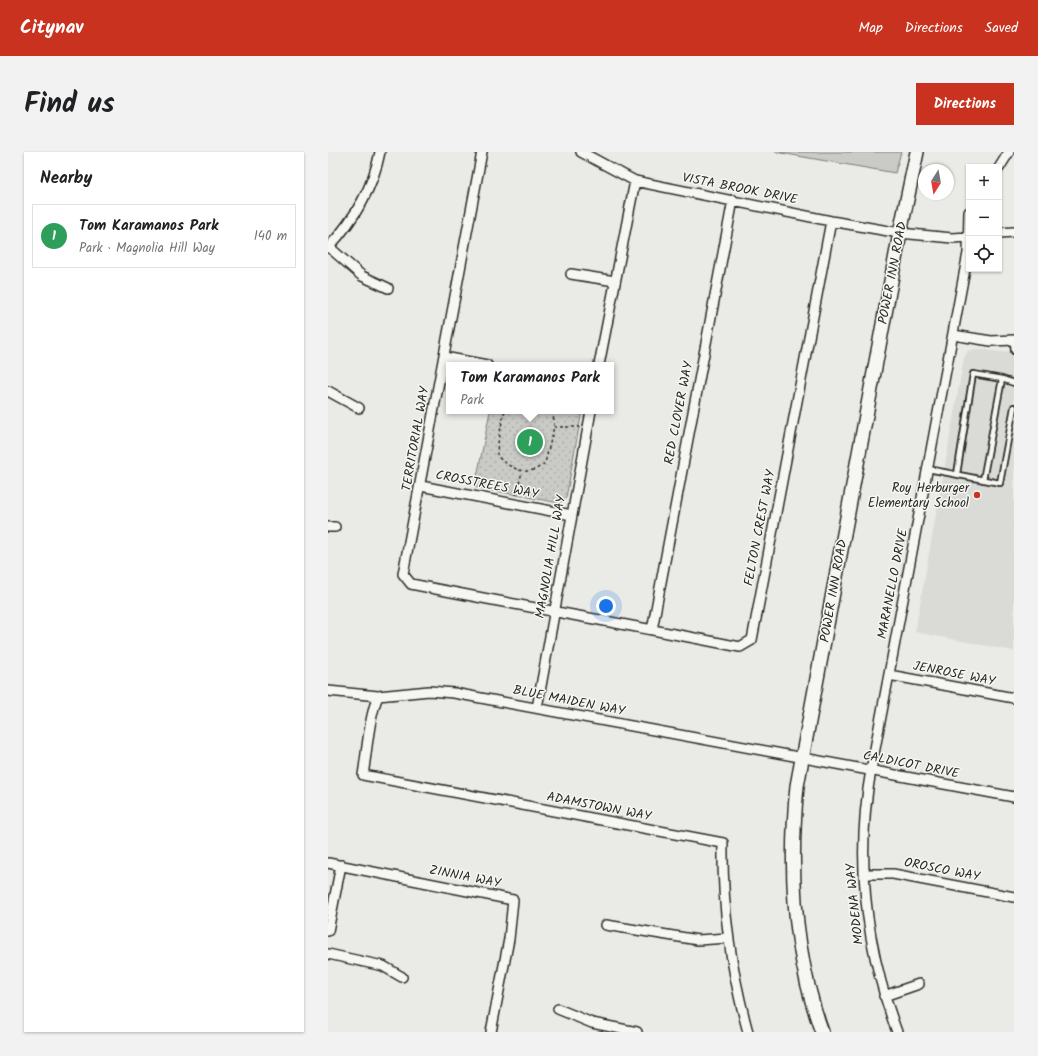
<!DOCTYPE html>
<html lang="en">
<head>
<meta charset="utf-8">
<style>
	:root { --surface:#fff; --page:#f2f2f2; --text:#202124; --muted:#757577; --line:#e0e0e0; --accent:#c8321e }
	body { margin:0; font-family:Kalam,sans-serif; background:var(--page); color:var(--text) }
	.controls { position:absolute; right:12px; top:12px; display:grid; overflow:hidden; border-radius:0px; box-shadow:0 1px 3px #0004 }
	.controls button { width:36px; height:36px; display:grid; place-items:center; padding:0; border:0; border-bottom:1px solid var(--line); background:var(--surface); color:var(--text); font:20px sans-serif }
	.compass { position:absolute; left:590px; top:12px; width:36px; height:36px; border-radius:50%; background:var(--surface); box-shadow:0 1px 3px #0004; rotate:191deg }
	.you { position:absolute; left:278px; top:454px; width:14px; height:14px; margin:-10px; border:3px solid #fff; border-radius:50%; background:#1a73e8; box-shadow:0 0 0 6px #1a73e833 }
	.badge { display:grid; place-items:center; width:26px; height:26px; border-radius:50%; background:var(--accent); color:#fff; font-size:13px; font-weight:700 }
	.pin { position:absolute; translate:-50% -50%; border:2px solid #fff; box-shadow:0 1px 4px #0006 }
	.popup { position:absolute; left:118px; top:210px; width:168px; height:52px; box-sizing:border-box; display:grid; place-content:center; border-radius:0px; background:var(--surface); filter:drop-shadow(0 1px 3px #0005); font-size:13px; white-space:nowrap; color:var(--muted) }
	.popup b { font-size:15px; color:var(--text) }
	.popup::after { content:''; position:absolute; left:50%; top:100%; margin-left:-8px; border:8px solid transparent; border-top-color:var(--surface) }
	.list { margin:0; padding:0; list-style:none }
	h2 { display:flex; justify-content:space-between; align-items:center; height:52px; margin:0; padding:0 16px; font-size:17px }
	h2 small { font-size:13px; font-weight:400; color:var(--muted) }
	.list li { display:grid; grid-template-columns:26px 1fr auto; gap:12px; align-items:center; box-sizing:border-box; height:64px; margin:0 8px 8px; padding:0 8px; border:1px solid var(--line); border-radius:0px }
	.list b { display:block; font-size:15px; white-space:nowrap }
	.list p { margin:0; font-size:13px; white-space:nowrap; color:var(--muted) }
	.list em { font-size:13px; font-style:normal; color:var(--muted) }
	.icon { flex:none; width:22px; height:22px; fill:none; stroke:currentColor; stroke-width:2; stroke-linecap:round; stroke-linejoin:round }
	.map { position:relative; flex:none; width:686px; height:880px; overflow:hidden; border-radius:0px }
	header { display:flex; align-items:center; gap:24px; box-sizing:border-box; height:56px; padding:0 20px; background:var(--accent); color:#fff }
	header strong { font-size:19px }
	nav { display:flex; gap:22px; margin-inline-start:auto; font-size:14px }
	.intro { display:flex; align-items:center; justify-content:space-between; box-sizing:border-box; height:96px; padding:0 24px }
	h1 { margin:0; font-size:28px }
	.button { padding:10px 18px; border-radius:0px; background:var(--accent); color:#fff; font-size:14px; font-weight:700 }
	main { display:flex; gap:24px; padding:0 24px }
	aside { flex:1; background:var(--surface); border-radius:0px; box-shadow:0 1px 3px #0004 }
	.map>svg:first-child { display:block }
</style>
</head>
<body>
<header>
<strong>Citynav</strong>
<nav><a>Map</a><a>Directions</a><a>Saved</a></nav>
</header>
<div class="intro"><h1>Find us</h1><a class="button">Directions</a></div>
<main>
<aside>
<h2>Nearby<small></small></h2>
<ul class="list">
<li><span class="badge" style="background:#2e9e5b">1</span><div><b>Tom Karamanos Park</b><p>Park · Magnolia Hill Way</p></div><em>140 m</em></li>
</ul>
</aside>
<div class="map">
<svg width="686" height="880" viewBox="0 0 686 880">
	<defs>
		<pattern id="park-dots" width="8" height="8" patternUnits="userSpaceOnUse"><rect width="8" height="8" fill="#cacac7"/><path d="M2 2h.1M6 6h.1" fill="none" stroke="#aeaeab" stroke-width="1.8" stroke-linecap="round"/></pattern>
	</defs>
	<rect width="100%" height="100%" fill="#eaeae6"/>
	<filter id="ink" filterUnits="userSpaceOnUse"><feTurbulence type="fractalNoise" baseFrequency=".025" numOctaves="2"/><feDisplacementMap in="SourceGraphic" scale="8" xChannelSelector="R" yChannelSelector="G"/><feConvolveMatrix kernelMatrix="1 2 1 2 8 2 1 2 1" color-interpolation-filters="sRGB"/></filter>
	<g filter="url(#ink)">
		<!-- built -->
		<path fill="#dadad6" d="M647 197 674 200 686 199V499L587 480 636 206 640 199Z"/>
		<!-- green -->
		<path fill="#cacac7" stroke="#7a7a79" d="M447 0H573L567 21Z"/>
		<!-- park -->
		<path fill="url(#park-dots)" stroke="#7a7a79" d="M162 259H254L238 346 231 351 147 335Z"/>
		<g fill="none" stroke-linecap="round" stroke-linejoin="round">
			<defs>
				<path id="lane" d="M685 189 686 199
					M600 317 672 331 686 255
					M629 322 645 222 674 227
					M655 328 674 227 686 231"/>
				<path id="street" d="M154 0 75 422 83 432C192 454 303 473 412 495L424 488 503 69
					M253 0 307 29 503 69 572 81 624 86 641 85
					M671 16 681 0
					M671 81 686 80
					M1 95 34 124 60 136
					M0 96C25 69 45 36 52 0
					M243 122 287 129
					M625 183 663 189 686 188
					M116 205 159 213
					M271 213 307 29
					M0 239 31 256
					M93 334 244 363
					M0 375H7
					M324 478 405 48
					M561 523 686 546
					M0 539 50 544 101 539 126 541 686 645
					M50 544C41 565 39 599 35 623L395 691C394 756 403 818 420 880
					M209 556 263 259
					M0 711 185 748 181 787 163 880
					M536 722H565L686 745
					M278 773 370 788 400 786
					M0 779 13 713
					M0 802 55 814 74 825
					M556 844 591 832
					M230 857 264 871 309 880
					M569 880C538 796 527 707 543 618L640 101 641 60"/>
				<path id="secondary" d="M494 880C465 801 461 716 469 634L572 81 589 0"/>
			</defs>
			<!-- lane casing -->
			<use href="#lane" stroke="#2b2b2b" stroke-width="8"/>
			<!-- street casing -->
			<use href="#street" stroke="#2b2b2b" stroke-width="12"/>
			<!-- secondary casing -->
			<use href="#secondary" stroke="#2b2b2b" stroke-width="16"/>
			<!-- path -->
			<path stroke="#2b2b2b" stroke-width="1.5" stroke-dasharray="3 3" stroke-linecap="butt" d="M177 259C175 262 168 299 169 302 171 307 176 310 180 313 194 321 204 322 217 311L226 275V268L223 259
				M226 275H252
				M188 343 194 320"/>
			<!-- lane -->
			<use href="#lane" stroke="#f6f6f2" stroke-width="4.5"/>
			<!-- street -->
			<use href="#street" stroke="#f6f6f2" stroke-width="9"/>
			<!-- secondary -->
			<use href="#secondary" stroke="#f6f6f2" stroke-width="13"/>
		</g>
	</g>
	<!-- markers -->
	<circle fill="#c8321e" stroke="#f6f6f2" stroke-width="1.5" cx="649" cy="343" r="4"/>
	<g text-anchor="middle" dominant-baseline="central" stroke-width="3" stroke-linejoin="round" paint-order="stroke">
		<!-- street labels -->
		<g font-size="13" fill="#2b2b2b" stroke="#f6f6f2">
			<text transform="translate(412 37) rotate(11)">VISTA BROOK DRIVE</text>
			<text transform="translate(565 121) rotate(-79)">POWER INN ROAD</text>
			<text transform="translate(351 261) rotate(-79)">RED CLOVER WAY</text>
			<text transform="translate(88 287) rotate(-80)">TERRITORIAL WAY</text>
			<text transform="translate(159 333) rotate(11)">CROSSTREES WAY</text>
			<text transform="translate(432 376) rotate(-79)">FELTON CREST WAY</text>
			<text transform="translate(223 405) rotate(-80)">MAGNOLIA HILL WAY</text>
			<text transform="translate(565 432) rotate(-79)">MARANELLO DRIVE</text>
			<text transform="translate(506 439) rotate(-80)">POWER INN ROAD</text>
			<text transform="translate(626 522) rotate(11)">JENROSE WAY</text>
			<text transform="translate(241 549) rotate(11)">BLUE MAIDEN WAY</text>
			<text transform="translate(583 613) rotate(11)">CALDICOT DRIVE</text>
			<text transform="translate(271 655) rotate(11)">ADAMSTOWN WAY</text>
			<text transform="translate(614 718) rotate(11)">OROSCO WAY</text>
			<text transform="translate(137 725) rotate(11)">ZINNIA WAY</text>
			<text transform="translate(527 752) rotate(-96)">MODENA WAY</text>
		</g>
		<!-- poi labels -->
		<g font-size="13" fill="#2b2b2b" stroke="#f6f6f2" text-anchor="end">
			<text x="641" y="336">Roy Herburger<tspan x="641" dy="15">Elementary School</tspan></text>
		</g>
	</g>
</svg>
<div class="controls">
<button>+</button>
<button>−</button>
<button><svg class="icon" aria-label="locate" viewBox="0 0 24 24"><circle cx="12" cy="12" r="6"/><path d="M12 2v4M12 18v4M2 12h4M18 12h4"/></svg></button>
</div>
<svg class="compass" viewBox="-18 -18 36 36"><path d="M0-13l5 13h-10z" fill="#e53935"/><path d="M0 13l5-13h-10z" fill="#757577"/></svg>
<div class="you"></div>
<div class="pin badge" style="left:202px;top:290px;background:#2e9e5b">1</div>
<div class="popup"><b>Tom Karamanos Park</b>Park</div>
</div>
</main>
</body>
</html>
